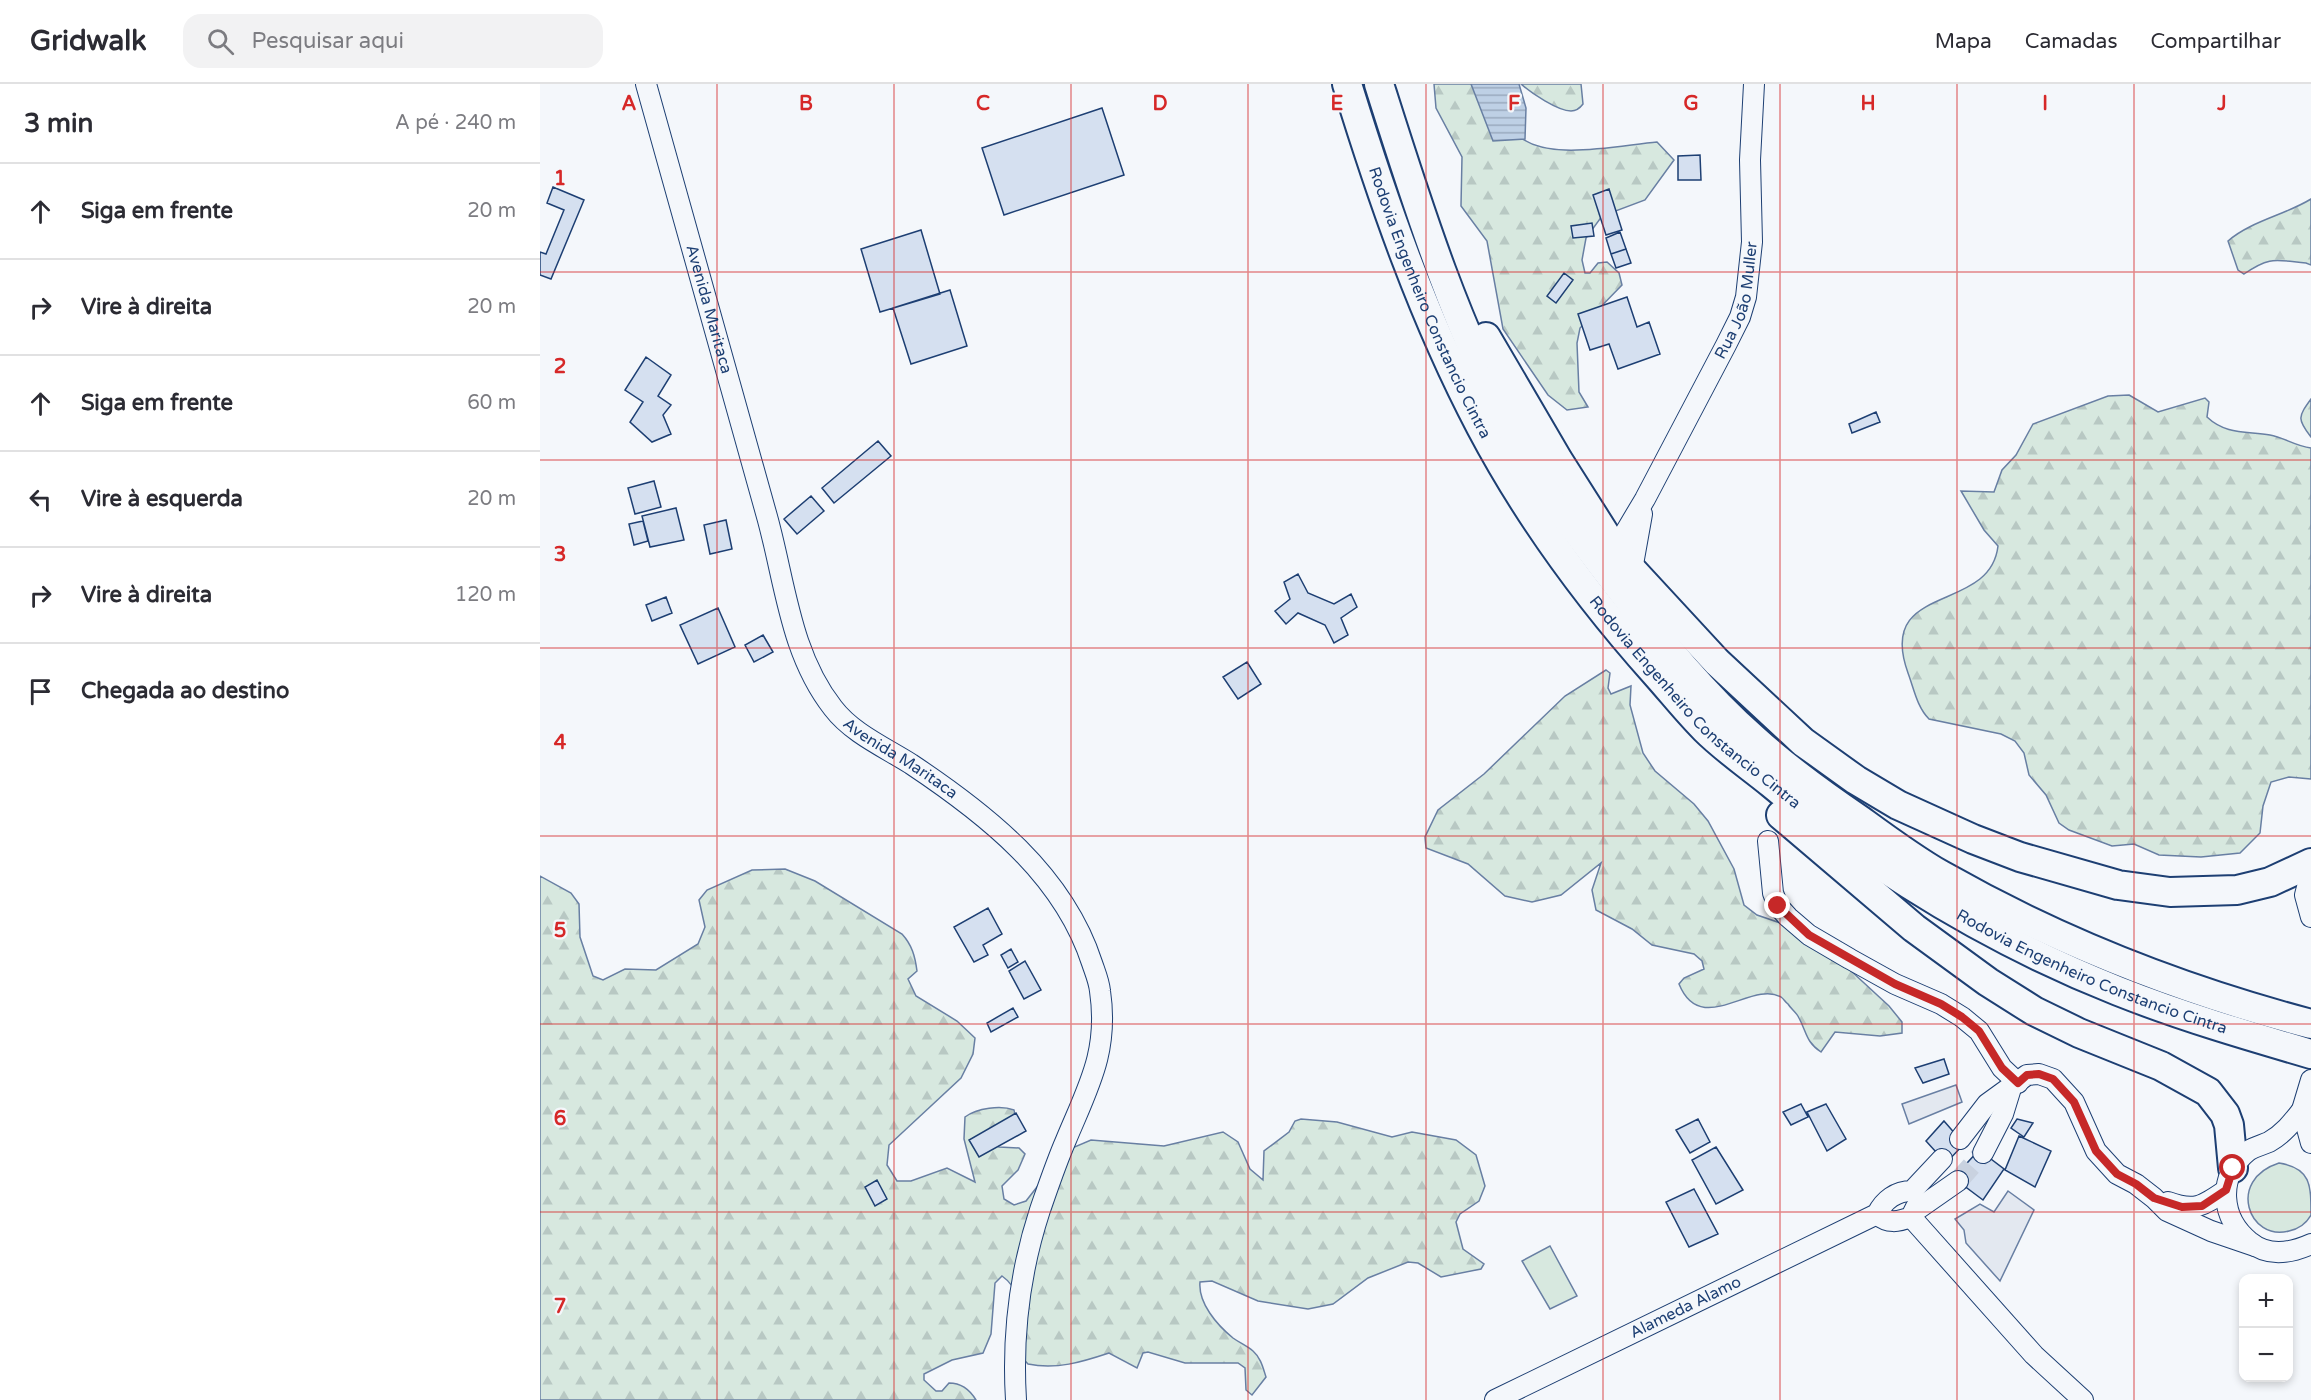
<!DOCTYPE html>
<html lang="pt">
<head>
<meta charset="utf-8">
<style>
	:root { --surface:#fff; --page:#f2f2f3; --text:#2b2b33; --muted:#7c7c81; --line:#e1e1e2 }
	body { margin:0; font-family:"Varela Round",sans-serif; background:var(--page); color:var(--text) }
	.controls { position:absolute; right:18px; bottom:18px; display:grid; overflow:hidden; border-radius:12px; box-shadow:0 3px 9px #0003 }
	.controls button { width:54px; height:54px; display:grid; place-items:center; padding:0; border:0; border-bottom:2px solid var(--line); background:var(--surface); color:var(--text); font:30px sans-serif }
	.stop { position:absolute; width:18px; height:18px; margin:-14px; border:4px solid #c62828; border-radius:50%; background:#fff }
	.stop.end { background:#c62828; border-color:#fff; box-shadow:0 2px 6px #0008 }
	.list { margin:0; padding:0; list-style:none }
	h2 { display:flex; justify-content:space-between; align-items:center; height:78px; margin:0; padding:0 24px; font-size:26px }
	h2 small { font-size:20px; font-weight:400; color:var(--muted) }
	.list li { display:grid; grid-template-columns:39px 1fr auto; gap:18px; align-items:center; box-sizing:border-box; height:96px; padding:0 24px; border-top:2px solid var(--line) }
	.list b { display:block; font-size:22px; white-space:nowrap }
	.list em { font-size:20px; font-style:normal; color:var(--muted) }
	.icon { flex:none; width:33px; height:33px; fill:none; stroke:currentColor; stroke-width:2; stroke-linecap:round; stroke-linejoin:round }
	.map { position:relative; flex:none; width:1771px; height:1316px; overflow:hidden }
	header { display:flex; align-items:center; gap:36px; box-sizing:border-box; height:84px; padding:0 30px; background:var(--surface); border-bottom:2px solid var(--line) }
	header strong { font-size:28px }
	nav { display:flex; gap:33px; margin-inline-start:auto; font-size:21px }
	.search { width:420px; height:54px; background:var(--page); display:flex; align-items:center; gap:15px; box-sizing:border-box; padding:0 21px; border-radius:18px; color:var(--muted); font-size:22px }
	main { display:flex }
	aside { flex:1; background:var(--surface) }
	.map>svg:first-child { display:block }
</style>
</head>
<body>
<header>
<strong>Gridwalk</strong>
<div class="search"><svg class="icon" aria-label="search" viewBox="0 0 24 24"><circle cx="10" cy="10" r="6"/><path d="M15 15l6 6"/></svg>Pesquisar aqui</div>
<nav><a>Mapa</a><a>Camadas</a><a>Compartilhar</a></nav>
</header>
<main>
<aside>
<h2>3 min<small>A pé · 240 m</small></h2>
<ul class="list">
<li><svg class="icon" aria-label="ahead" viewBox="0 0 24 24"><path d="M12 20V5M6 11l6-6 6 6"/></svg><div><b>Siga em frente</b></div><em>20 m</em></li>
<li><svg class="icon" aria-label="right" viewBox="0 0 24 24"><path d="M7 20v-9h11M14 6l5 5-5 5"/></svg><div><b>Vire à direita</b></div><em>20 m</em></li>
<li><svg class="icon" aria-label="ahead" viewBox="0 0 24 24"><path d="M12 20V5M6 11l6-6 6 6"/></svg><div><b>Siga em frente</b></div><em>60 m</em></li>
<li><svg class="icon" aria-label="left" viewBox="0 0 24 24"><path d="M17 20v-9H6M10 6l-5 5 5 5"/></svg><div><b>Vire à esquerda</b></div><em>20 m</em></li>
<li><svg class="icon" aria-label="right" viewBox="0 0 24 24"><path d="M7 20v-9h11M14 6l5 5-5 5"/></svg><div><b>Vire à direita</b></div><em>120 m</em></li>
<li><svg class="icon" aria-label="arrive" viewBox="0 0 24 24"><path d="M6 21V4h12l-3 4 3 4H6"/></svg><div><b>Chegada ao destino</b></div></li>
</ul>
</aside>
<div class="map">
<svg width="1771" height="1316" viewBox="0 0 1771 1316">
	<defs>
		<pattern id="forest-firs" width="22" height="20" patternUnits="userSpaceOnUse" patternTransform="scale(1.5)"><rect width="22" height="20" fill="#d7e8df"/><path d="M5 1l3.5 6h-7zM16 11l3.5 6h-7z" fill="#b8c8c3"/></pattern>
		<pattern id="water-rules" width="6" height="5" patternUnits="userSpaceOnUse" patternTransform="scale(1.5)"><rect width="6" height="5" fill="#bed0e5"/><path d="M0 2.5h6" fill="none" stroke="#9aaabe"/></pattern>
	</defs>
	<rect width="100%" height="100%" fill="#f4f7fb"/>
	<!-- green -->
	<path fill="#d7e8df" stroke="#687fa3" stroke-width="1.5" d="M1739 1079C1771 1084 1771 1101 1771 1131 1766 1140 1758 1145 1749 1147 1709 1158 1686 1096 1739 1079Z
		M1010 1162 1037 1212 1010 1225 982 1177Z"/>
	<!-- forest -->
	<path fill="url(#forest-firs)" stroke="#687fa3" stroke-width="1.5" d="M894 0H945C954 15 963 33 974 47 1000 80 1079 61 1117 58L1134 76 1105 116 1062 132 1046 154 1042 176 1045 189H1050L1058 179 1067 178 1079 189 1082 201 1040 244 1037 259 1039 308 1048 323 1027 326 1008 311 963 245 947 157 921 122 922 73 896 24Z
		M981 0H1041L1043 20C1040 24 1037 27 1031 27 1018 27 991 9 981 0Z
		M1771 115V181L1766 179C1735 176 1730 172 1704 190L1698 186 1688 157C1711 137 1745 131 1771 115Z
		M1589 311 1618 328 1665 314 1669 318 1667 333C1686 351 1707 347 1730 351 1743 353 1755 362 1771 364V695L1749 693 1731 698 1723 722 1720 749 1700 769 1661 773 1619 771 1594 760 1572 762 1529 746 1519 739 1506 711 1489 691 1484 669 1475 657 1461 650 1389 635C1377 623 1374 605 1368 589 1335 497 1450 531 1458 462L1444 446 1421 407 1454 408 1462 386 1476 371 1493 340 1568 312Z
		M1771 315V353C1757 335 1758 333 1771 315Z
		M1066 586 1070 589 1068 604 1071 610 1091 602 1090 621 1103 669 1115 687 1154 720 1168 737 1194 785 1204 821 1217 831 1255 844 1284 862 1349 922 1362 938V949L1340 952 1295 948 1281 968C1266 958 1267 949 1259 934 1257 929 1251 925 1248 920 1245 918 1244 915 1241 913 1211 896 1161 954 1139 900L1144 894 1164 885 1162 877 1154 870 1112 861 1092 845 1056 826 1052 806 1061 779 1021 811 992 818 965 812 928 780 886 764 885 753 898 726 944 690 1025 612Z
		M245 785 275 797 362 850C372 861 375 872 377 887L368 895 376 912 417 937 435 954 433 970 421 994 349 1061 347 1081 357 1097H371L407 1084 435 1098 424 1055 425 1033C437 1024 461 1021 474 1026L475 1032 453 1059 459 1063 479 1064 485 1070 478 1086 462 1102 464 1115 474 1121 486 1117 525 1067 551 1056 624 1062 683 1048 698 1058 710 1085 723 1096 724 1067 749 1048 755 1037 761 1035 797 1038 852 1053 872 1048 916 1056 936 1071 945 1102 939 1117 920 1130 916 1138 923 1165 944 1180 941 1185 901 1193 878 1179 868 1178 828 1194 793 1220 768 1225 718 1217 672 1197 660 1198C658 1219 677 1241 693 1254 700 1259 707 1262 713 1267 721 1274 723 1284 726 1293L712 1311 706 1306 705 1284 698 1279H645L608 1268 603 1269 597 1284 569 1269C542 1278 516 1286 488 1280 484 1276 478 1270 477 1264 471 1238 489 1211 462 1192L455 1199 451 1250 443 1269 412 1276 384 1290V1296L396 1307H402L409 1299C422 1299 430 1306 436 1316H0V792L31 809 39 820 40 853 53 892 63 896 85 885 116 886 158 860 165 843 159 816 167 806 212 786Z"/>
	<!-- parking -->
	<path fill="#e3e8f0" stroke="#687fa3" stroke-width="1.5" d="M1416 1001 1422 1018 1369 1040 1362 1020Z
		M1468 1107 1494 1126 1460 1197 1426 1159 1424 1146 1415 1135 1440 1120 1454 1128Z"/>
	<!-- water -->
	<path fill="url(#water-rules)" stroke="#687fa3" stroke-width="1.5" d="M931 0H979L986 24 985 55 953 57Z"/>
	<!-- building -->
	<path fill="#d5e0f0" stroke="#1d3f73" stroke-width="1.5" d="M562 24 584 91 464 131 442 64Z
		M1160 71 1161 96H1138V72Z
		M13 103 44 116 11 195 0 191V168L6 170 24 126 7 119Z
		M1069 105 1082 146 1066 151 1053 111Z
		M1052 139 1054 152 1033 154 1031 142Z
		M381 146 400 210 340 228 321 165Z
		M1080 148 1086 165 1071 170 1066 154Z
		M1086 165 1091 179 1076 184 1071 170Z
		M1024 189 1033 196 1016 219 1007 212Z
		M410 206 427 262 371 280 353 224Z
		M1087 213 1097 243 1109 238 1120 270 1078 285 1069 260 1050 266 1038 230Z
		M106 273 131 291 118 312 131 321 123 331 131 350 112 358 90 338 103 318 85 306Z
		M1336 328 1340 338 1312 349 1309 340Z
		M338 357 351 372 294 419 282 404Z
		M114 397 121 423 95 430 88 404Z
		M271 412 284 427 257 450 244 435Z
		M136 424 144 456 110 463 102 432Z
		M186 436 192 465 170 470 164 441Z
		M103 437 108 457 94 461 89 440Z
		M758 490 768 509 794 520 811 510 817 523 801 534 808 551 794 559 785 541 758 529 746 540 735 527 750 515 744 498Z
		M126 513 132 529 112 537 106 521Z
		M178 524 195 563 158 580 140 541Z
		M223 551 233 568 214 578 205 561Z
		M707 578 721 600 698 615 683 593Z
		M448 824 462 850 443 861 448 871 434 878 414 843Z
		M471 865 478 878 468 884 461 871Z
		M485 877 501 906 484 915 469 887Z
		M473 924 478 933 451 948 447 939Z
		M1404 975 1409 990 1383 999 1375 984Z
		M1261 1020 1268 1033 1251 1041 1243 1028Z
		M1286 1020 1306 1055 1287 1067 1267 1028Z
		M476 1029 486 1047 439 1073 429 1056Z
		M1158 1035 1170 1058 1150 1069 1136 1046Z
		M1477 1035 1493 1039 1484 1053 1471 1044Z
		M1404 1037 1424 1060 1406 1079 1386 1057Z
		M1479 1052 1511 1067 1495 1103 1465 1086Z
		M1176 1063 1203 1106 1176 1120 1152 1076Z
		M1439 1066 1464 1085 1443 1116 1415 1095 1417 1090Z
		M337 1096 347 1115 335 1122 325 1103Z
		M1154 1105 1178 1150 1149 1163 1126 1118Z"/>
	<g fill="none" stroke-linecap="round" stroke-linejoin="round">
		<!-- minor-tunnel -->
		<path stroke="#c9d2e0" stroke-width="20" stroke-dasharray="20 10" stroke-linecap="butt" d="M1418 1097 1443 1069"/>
		<defs>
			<g id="minor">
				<path id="s1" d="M106 0C146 143 186 286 226 429 245 495 249 568 293 624 312 649 344 663 371 680 446 730 523 790 552 879 555 888 559 897 560 907 569 968 548 1003 526 1056 516 1079 508 1103 500 1126 480 1187 472 1251 476 1316"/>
				<path id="s2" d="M1070 458 1083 452 1105 415 1186 261 1200 233 1206 213 1212 158 1210 76 1214 0"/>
				<path d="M1092 486 1102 430"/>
				<path d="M1228 757 1233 809 1238 822 1248 833 1269 851 1310 875 1355 900 1401 920 1422 933 1439 947 1462 984 1478 999"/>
				<path d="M1771 788 1765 811 1771 833"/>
				<path d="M1771 996 1762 1026 1771 1059"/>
				<path d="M1762 1026C1752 1039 1743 1050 1729 1058 1722 1061 1714 1063 1708 1067 1676 1093 1681 1135 1710 1158 1728 1173 1751 1169 1771 1160"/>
				<path d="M1420 1055 1447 1020 1487 991 1499 990 1513 995 1534 1018 1556 1067 1577 1090 1596 1100 1614 1114 1627 1127 1671 1147 1715 1162"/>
				<path d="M1443 1069 1463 1030 1471 1004"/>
				<path d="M1628 1118C1655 1128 1663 1122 1686 1106"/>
				<path d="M1375 1127 1418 1097"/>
				<path d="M1337 1130C1348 1140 1358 1138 1371 1133L1376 1123"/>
				<path d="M1371 1133 1494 1271 1543 1316"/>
				<path id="s3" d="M955 1316 1337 1130C1344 1116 1356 1107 1372 1107L1402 1075"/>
			</g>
			<g id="highway">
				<path id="s4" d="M807 0C843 117 884 235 941 343 989 434 1049 515 1117 591 1133 609 1148 628 1165 645 1185 665 1210 682 1232 700 1338 788 1450 856 1578 907 1641 932 1706 951 1771 970"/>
				<path d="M839 0C878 123 916 245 979 359 1008 410 1043 457 1079 503 1120 557 1163 610 1214 655 1247 685 1283 711 1320 736 1346 755 1373 775 1401 791 1517 857 1642 906 1771 940"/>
				<path d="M946 253 1018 376 1070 458 1092 486 1177 578 1263 658 1316 696 1358 721 1433 755 1480 773 1578 801 1630 808 1697 806 1730 798 1771 779"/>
				<path d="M1241 731 1374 844 1448 898 1494 927 1539 949 1621 982 1668 1008 1685 1030 1689 1041 1693 1084"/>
			</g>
		</defs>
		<!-- minor casing -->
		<use href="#minor" stroke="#1d3f73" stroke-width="22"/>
		<!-- highway casing -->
		<use href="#highway" stroke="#1d3f73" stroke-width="32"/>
		<!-- minor -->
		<use href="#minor" stroke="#f4f7fb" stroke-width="20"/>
		<!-- highway -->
		<use href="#highway" stroke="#f4f7fb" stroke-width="28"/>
	</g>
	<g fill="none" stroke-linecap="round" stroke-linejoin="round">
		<!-- route -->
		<path stroke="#c62828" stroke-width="8" d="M1238 822 1269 851 1355 900 1401 920 1422 933 1439 947 1462 984 1478 999 1487 991 1499 990 1513 995 1534 1018 1556 1067 1577 1090 1596 1100 1614 1114 1642 1123 1662 1122 1686 1106 1693 1084"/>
	</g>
	<!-- grid -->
	<path fill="none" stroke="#d62828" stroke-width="1.5" stroke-opacity="0.55" d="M177 0V1316M354 0V1316M531 0V1316M708 0V1316M886 0V1316M1063 0V1316M1240 0V1316M1417 0V1316M1594 0V1316M0 188H1771M0 376H1771M0 564H1771M0 752H1771M0 940H1771M0 1128H1771"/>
	<g text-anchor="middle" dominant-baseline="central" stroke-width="4.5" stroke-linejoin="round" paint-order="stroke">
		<!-- street labels -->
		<g font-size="16" fill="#1d3f73" stroke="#f4f7fb">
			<text stroke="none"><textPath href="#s2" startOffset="278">Rua João Muller</textPath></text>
			<text stroke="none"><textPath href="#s4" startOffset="234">Rodovia Engenheiro Constancio Cintra</textPath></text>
			<text stroke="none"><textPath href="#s1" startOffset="234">Avenida Maritaca</textPath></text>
			<text stroke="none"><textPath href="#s4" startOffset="720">Rodovia Engenheiro Constancio Cintra</textPath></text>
			<text stroke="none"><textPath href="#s1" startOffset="738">Avenida Maritaca</textPath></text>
			<text stroke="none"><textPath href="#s4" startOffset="1206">Rodovia Engenheiro Constancio Cintra</textPath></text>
			<text stroke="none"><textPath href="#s3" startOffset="212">Alameda Alamo</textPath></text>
		</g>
	</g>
	<g font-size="20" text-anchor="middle" font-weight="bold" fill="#d62828" stroke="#f4f7fb" stroke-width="4.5" stroke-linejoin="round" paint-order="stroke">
		<text x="89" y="26">A</text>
		<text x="266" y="26">B</text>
		<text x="443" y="26">C</text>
		<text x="620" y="26">D</text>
		<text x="797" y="26">E</text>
		<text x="974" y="26">F</text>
		<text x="1151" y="26">G</text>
		<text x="1328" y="26">H</text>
		<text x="1505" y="26">I</text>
		<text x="1682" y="26">J</text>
		<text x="20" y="101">1</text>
		<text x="20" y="289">2</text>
		<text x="20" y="477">3</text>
		<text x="20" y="665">4</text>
		<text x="20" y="853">5</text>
		<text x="20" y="1041">6</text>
		<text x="20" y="1229">7</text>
	</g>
</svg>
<div class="controls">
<button>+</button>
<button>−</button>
</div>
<div class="stop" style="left:1693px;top:1084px"></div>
<div class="stop end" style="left:1238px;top:822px"></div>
</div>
</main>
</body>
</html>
